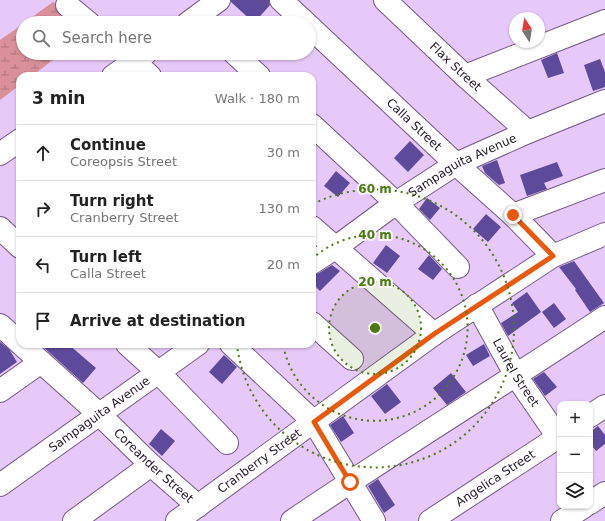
<!DOCTYPE html>
<html lang="en">
<head>
<meta charset="utf-8">
<style>
	:root { --surface:#fff; --page:#f2f2f2; --text:#222; --muted:#767676; --line:#e0e0e0 }
	body { margin:0; font-family:"DejaVu Sans",sans-serif; background:var(--page); color:var(--text) }
	.controls { position:absolute; right:12px; bottom:12px; display:grid; overflow:hidden; border-radius:8px; box-shadow:0 1px 3px #0004 }
	.controls button { width:36px; height:36px; display:grid; place-items:center; padding:0; border:0; border-bottom:1px solid var(--line); background:var(--surface); color:var(--text); font:20px sans-serif }
	.compass { position:absolute; left:509px; top:12px; width:36px; height:36px; border-radius:50%; background:var(--surface); box-shadow:0 1px 3px #0004; rotate:348deg }
	.stop { position:absolute; width:12px; height:12px; margin:-9px; border:3px solid #ea580c; border-radius:50%; background:#fff }
	.stop.end { background:#ea580c; border-color:#fff; box-shadow:0 1px 4px #0008 }
	.list { margin:0; padding:0; list-style:none }
	h2 { display:flex; justify-content:space-between; align-items:center; height:52px; margin:0; padding:0 16px; font-size:17px }
	h2 small { font-size:13px; font-weight:400; color:var(--muted) }
	.list li { display:grid; grid-template-columns:26px 1fr auto; gap:12px; align-items:center; box-sizing:border-box; height:56px; padding:0 16px; border-top:1px solid var(--line) }
	.list b { display:block; font-size:15px; white-space:nowrap }
	.list p { margin:0; font-size:13px; white-space:nowrap; color:var(--muted) }
	.list em { font-size:13px; font-style:normal; color:var(--muted) }
	.icon { flex:none; width:22px; height:22px; fill:none; stroke:currentColor; stroke-width:2; stroke-linecap:round; stroke-linejoin:round }
	.map { position:relative; flex:none; width:605px; height:521px; overflow:hidden }
	.search { position:absolute; background:var(--surface); box-shadow:0 1px 3px #0004; left:16px; top:16px; width:300px; height:44px; display:flex; align-items:center; gap:10px; box-sizing:border-box; padding:0 14px; border-radius:22px; color:var(--muted); font-size:15px }
	.panel { position:absolute; background:var(--surface); box-shadow:0 1px 3px #0004; left:16px; top:72px; width:300px; height:276px; border-radius:12px }
	.map>svg:first-child { display:block }
</style>
</head>
<body>
<div class="map">
<svg width="605" height="521" viewBox="0 0 605 521">
	<defs>
		<pattern id="wetland-marsh" width="20" height="14" patternUnits="userSpaceOnUse"><rect width="20" height="14" fill="#d99098"/><path d="M1 5h8M5 5V1M11 12h8M15 12V8" fill="none" stroke="#b0757c"/></pattern>
	</defs>
	<rect width="100%" height="100%" fill="#e6c8f9"/>
	<!-- wetland -->
	<path fill="url(#wetland-marsh)" d="M53 2 84 23H24Z
		M23 24V53H62L32 76H20V85L0 100V40Z"/>
	<!-- building -->
	<path fill="#5e4a9b" d="M231 0H269L270 5 254 23 231 2Z
		M557 53 564 73 548 78 541 60Z
		M600 59 605 72V87L593 91 584 65Z
		M410 141 424 155 408 172 394 158Z
		M497 160 505 183 499 185 485 173 482 166Z
		M557 162 563 176 544 183 547 189 527 196 520 175Z
		M336 171 350 183 338 197 324 186Z
		M427 198 440 208 430 220 419 209Z
		M486 214 501 227 488 242 473 229Z
		M386 245 400 256 387 273 373 263Z
		M429 255 442 269 433 280 418 269Z
		M574 261 604 303 590 312 575 290 576 289 559 267Z
		M332 265 340 271 320 291 312 283V275L319 273Z
		M527 292 541 312 508 336 501 323 518 312 512 303Z
		M554 303 566 319 554 328 542 312Z
		M0 342 9 349 17 362 0 374Z
		M40 344H68L96 368 83 383Z
		M484 344 490 356 473 366 466 355Z
		M224 355 237 367 222 384 209 372Z
		M544 372 557 387 545 396 533 379Z
		M451 373 466 392 447 405 433 388Z
		M387 384 401 402 385 414 371 396Z
		M343 416 354 433 341 442 330 425Z
		M598 426 605 435V444L596 451 590 443V432Z
		M161 429 175 441 162 456 149 444Z
		M378 479 395 505 384 513 368 486Z"/>
	<g fill="none" stroke-linecap="round" stroke-linejoin="round">
		<defs>
			<g id="minor">
				<path d="M281 0 306 23"/>
				<path id="s1" d="M385 0 465 76 528 132"/>
				<path d="M67 5 89 23"/>
				<path d="M188 23 219 0"/>
				<path id="s2" d="M309 26 456 164 513 215 553 256"/>
				<path d="M125 53 150 76"/>
				<path d="M234 53 259 76"/>
				<path d="M113 76 146 53"/>
				<path d="M465 76 605 21"/>
				<path d="M312 125 396 203 458 267"/>
				<path d="M0 154 20 140"/>
				<path d="M513 215 605 180"/>
				<path d="M312 227 434 334"/>
				<path d="M0 228 20 247"/>
				<path id="s3" d="M477 305 516 376 558 437"/>
				<path d="M312 323 352 359"/>
				<path d="M0 325 20 343"/>
				<path id="s4" d="M21 344 99 414 151 465 198 506"/>
				<path d="M127 344 159 373 227 443"/>
				<path d="M231 344 314 422 374 521"/>
				<path d="M0 391 41 362"/>
				<path d="M590 416 605 406"/>
				<path d="M590 503 605 493"/>
				<path d="M74 521 151 465"/>
				<path id="s5" d="M177 521 434 334 553 256 605 234"/>
				<path d="M292 521C395 451 501 386 605 317"/>
				<path id="s6" d="M430 521 560 436"/>
				<path d="M562 521 585 506"/>
			</g>
			<g id="major">
				<path id="s7" d="M312 263 335 248 396 203 456 164 528 132 605 101"/>
				<path id="s8" d="M0 485 198 344"/>
			</g>
		</defs>
		<!-- minor casing -->
		<use href="#minor" stroke="#745984" stroke-width="24"/>
		<!-- major casing -->
		<use href="#major" stroke="#745984" stroke-width="24"/>
		<!-- minor -->
		<use href="#minor" stroke="#fff" stroke-width="22"/>
		<!-- major -->
		<use href="#major" stroke="#fff" stroke-width="22"/>
	</g>
	<g fill="none" stroke-linecap="round" stroke-linejoin="round">
		<!-- route -->
		<path stroke="#ea580c" stroke-width="5" d="M350 482 314 422 434 334 553 256 513 215"/>
	</g>
	<!-- distance rings -->
	<circle cx="375" cy="328" r="46" fill="#4a7d0c" fill-opacity=".12"/>
	<g fill="none" stroke="#4a7d0c" stroke-width="2" stroke-dasharray="2 4">
		<circle cx="375" cy="328" r="46"/>
		<path d="M312 259A93 93 0 1 1 283 344"/>
		<path d="M313 204A139 139 0 1 1 237 345"/>
	</g>
	<g text-anchor="middle" dominant-baseline="central" stroke-width="4" stroke-linejoin="round" paint-order="stroke">
		<!-- street labels -->
		<g font-size="12" fill="#211628" stroke="#faf4fe">
			<text stroke="none"><textPath href="#s1" startOffset="97">Flax Street</textPath></text>
			<text stroke="none"><textPath href="#s2" startOffset="144">Calla Street</textPath></text>
			<text stroke="none"><textPath href="#s7" startOffset="180">Sampaguita Avenue</textPath></text>
			<text stroke="none"><textPath href="#s3" startOffset="78">Laurel Street</textPath></text>
			<text stroke="none"><textPath href="#s8" startOffset="122">Sampaguita Avenue</textPath></text>
			<text stroke="none"><textPath href="#s5" startOffset="102">Cranberry Street</textPath></text>
			<text stroke="none"><textPath href="#s4" startOffset="180">Coreander Street</textPath></text>
			<text stroke="none"><textPath href="#s6" startOffset="78">Angelica Street</textPath></text>
		</g>
	</g>
	<circle cx="375" cy="328" r="6" fill="#4a7d0c" stroke="#faf4fe" stroke-width="2"/>
	<g font-size="12" text-anchor="middle" font-weight="bold" fill="#4a7d0c" stroke="#faf4fe" stroke-width="4" stroke-linejoin="round" paint-order="stroke">
		<text x="375" y="193">60 m</text>
		<text x="375" y="239">40 m</text>
		<text x="375" y="286">20 m</text>
	</g>
</svg>
<div class="controls">
<button>+</button>
<button>−</button>
<button><svg class="icon" aria-label="layers" viewBox="0 0 24 24"><path d="M12 4l9 5-9 5-9-5zM3 14l9 5 9-5"/></svg></button>
</div>
<svg class="compass" viewBox="-18 -18 36 36"><path d="M0-13l5 13h-10z" fill="#e53935"/><path d="M0 13l5-13h-10z" fill="#767676"/></svg>
<div class="stop" style="left:350px;top:482px"></div>
<div class="stop end" style="left:513px;top:215px"></div>
<div class="search"><svg class="icon" aria-label="search" viewBox="0 0 24 24"><circle cx="10" cy="10" r="6"/><path d="M15 15l6 6"/></svg>Search here</div>
<section class="panel">
<h2>3 min<small>Walk · 180 m</small></h2>
<ul class="list">
<li><svg class="icon" aria-label="ahead" viewBox="0 0 24 24"><path d="M12 20V5M6 11l6-6 6 6"/></svg><div><b>Continue</b><p>Coreopsis Street</p></div><em>30 m</em></li>
<li><svg class="icon" aria-label="right" viewBox="0 0 24 24"><path d="M7 20v-9h11M14 6l5 5-5 5"/></svg><div><b>Turn right</b><p>Cranberry Street</p></div><em>130 m</em></li>
<li><svg class="icon" aria-label="left" viewBox="0 0 24 24"><path d="M17 20v-9H6M10 6l-5 5 5 5"/></svg><div><b>Turn left</b><p>Calla Street</p></div><em>20 m</em></li>
<li><svg class="icon" aria-label="arrive" viewBox="0 0 24 24"><path d="M6 21V4h12l-3 4 3 4H6"/></svg><div><b>Arrive at destination</b></div></li>
</ul>
</section>
</div>
</body>
</html>
